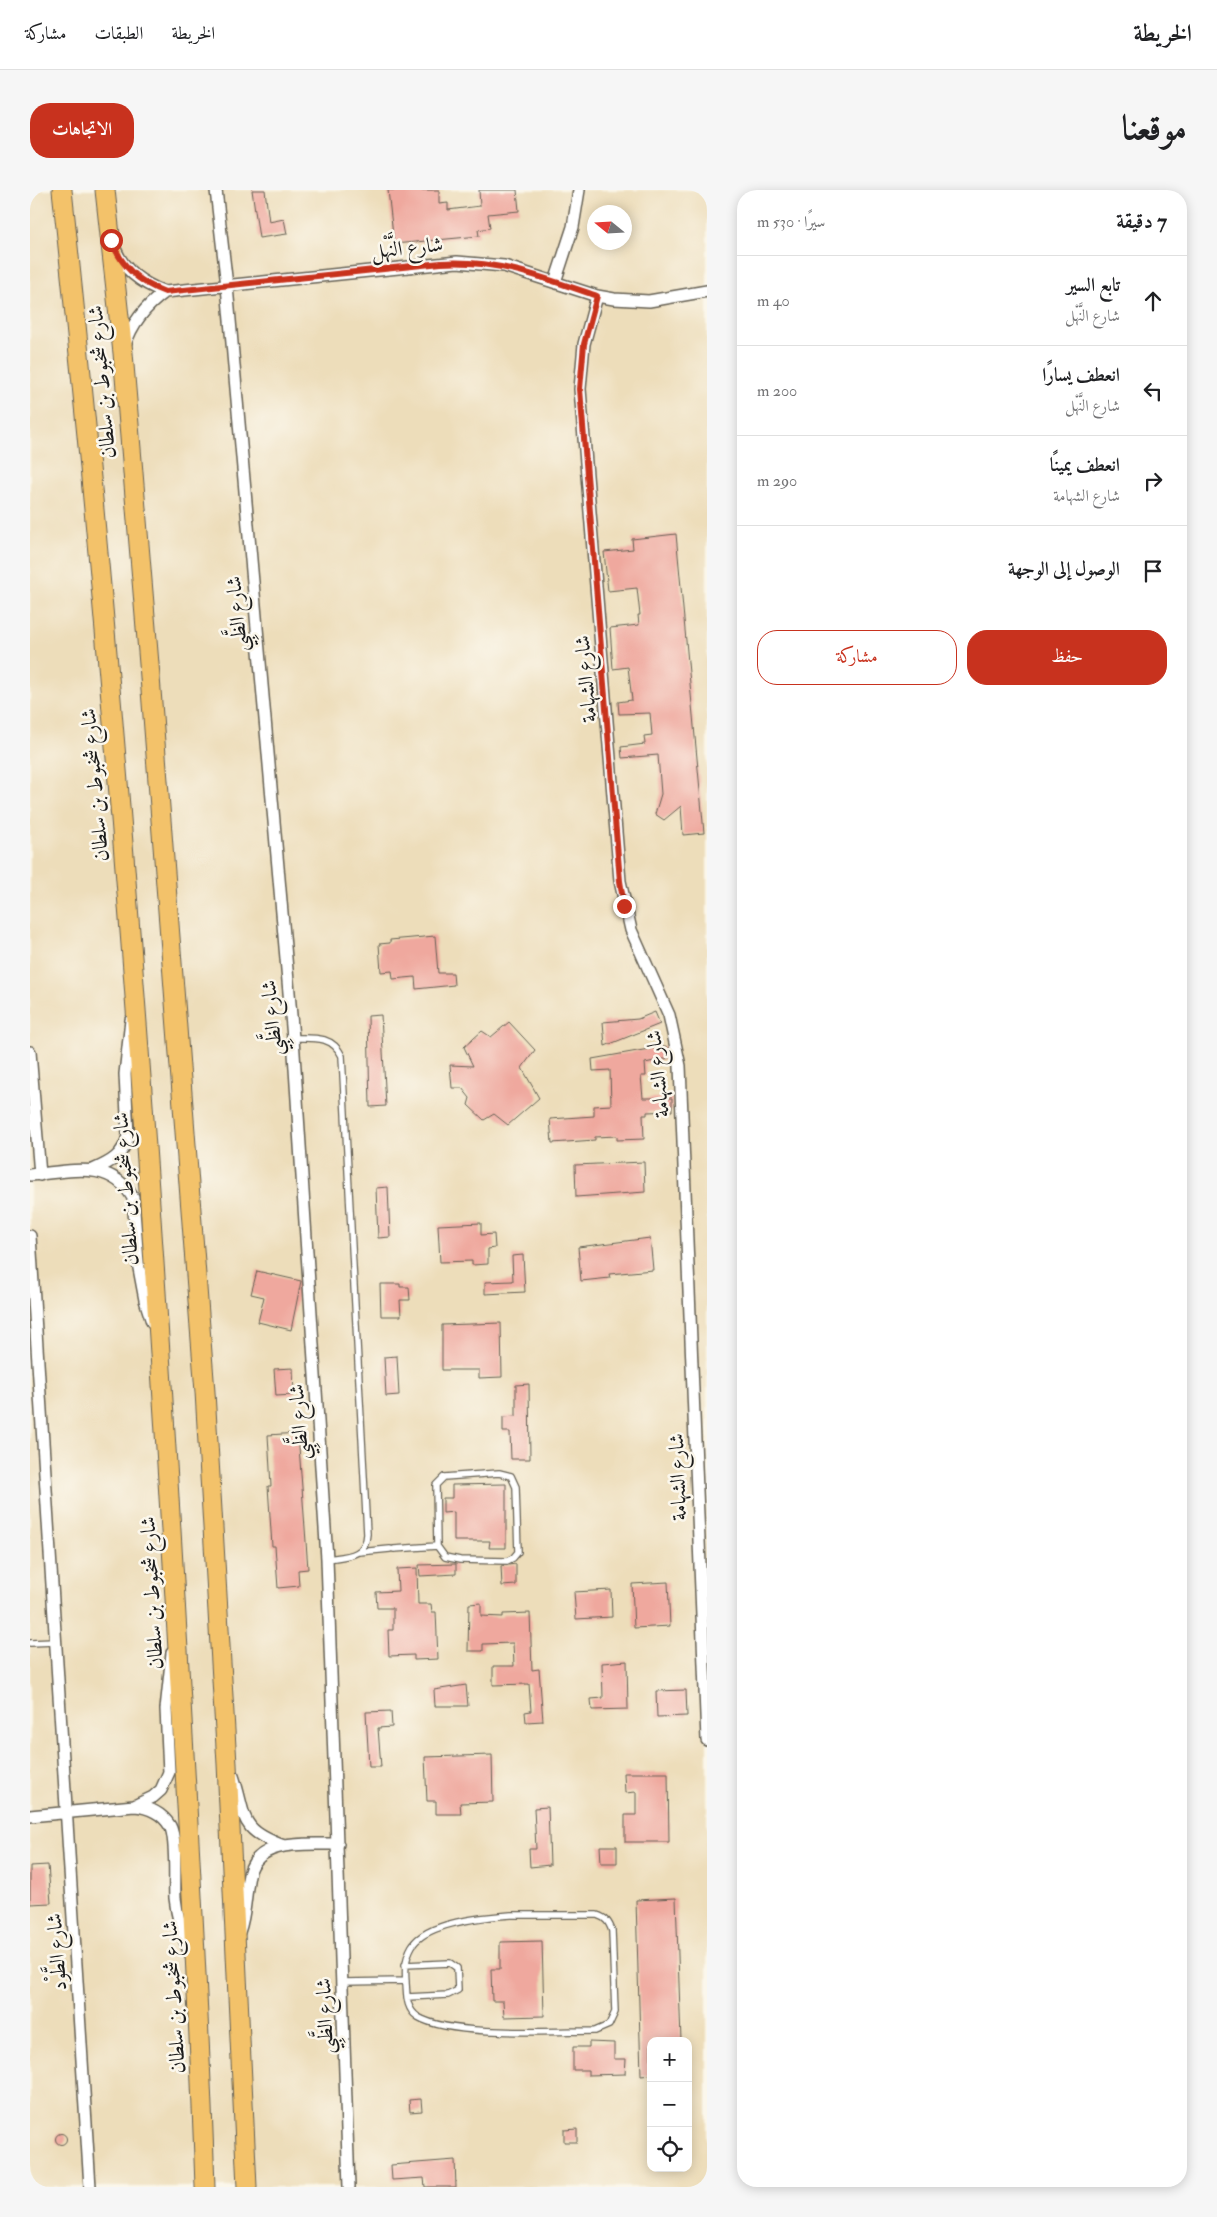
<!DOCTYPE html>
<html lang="ar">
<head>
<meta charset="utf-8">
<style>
	:root { --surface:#fff; --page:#f6f6f6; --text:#202124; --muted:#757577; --line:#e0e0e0; --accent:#c8321e }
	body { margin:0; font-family:"IM FELL Double Pica",Amiri,serif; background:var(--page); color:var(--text); direction:rtl }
	.controls { position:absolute; right:15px; bottom:15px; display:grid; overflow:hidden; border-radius:10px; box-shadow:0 2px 12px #0003 }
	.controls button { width:45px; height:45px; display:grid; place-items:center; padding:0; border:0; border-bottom:1px solid var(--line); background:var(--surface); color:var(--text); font:25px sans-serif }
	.compass { position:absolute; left:557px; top:15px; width:45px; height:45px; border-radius:50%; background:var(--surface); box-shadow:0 2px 12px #0003; rotate:288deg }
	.stop { position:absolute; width:15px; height:15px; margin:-11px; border:4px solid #c8321e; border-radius:50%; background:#fff }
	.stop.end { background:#c8321e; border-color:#fff; box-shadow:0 1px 5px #0008 }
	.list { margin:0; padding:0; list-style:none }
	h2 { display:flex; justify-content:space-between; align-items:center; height:65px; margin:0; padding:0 20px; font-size:21px }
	h2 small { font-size:16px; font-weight:400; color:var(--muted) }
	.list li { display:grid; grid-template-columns:32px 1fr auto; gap:15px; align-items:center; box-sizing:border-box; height:90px; padding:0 20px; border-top:1px solid var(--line) }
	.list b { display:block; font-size:19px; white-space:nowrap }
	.list p { margin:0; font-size:16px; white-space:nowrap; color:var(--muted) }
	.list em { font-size:16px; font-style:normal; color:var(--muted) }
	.actions { display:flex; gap:10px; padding:15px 20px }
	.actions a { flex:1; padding:11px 0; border:1px solid var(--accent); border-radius:20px; text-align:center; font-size:18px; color:var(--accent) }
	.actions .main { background:var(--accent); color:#fff }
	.icon { flex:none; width:28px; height:28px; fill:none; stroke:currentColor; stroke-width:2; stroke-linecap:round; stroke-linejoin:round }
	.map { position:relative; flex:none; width:677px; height:1997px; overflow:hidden; direction:ltr; border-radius:20px }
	header { display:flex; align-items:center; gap:30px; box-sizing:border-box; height:70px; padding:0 25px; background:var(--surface); border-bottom:1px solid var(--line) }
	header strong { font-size:24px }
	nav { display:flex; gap:28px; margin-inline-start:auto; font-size:18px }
	.intro { display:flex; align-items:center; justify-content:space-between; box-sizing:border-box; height:120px; padding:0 30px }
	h1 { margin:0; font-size:35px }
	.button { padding:12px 22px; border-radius:20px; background:var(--accent); color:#fff; font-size:18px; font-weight:700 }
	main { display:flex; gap:30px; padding:0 30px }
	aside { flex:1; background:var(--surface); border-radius:20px; box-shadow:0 2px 12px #0003 }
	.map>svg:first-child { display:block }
</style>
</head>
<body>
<header>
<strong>الخريطة</strong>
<nav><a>الخريطة</a><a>الطبقات</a><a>مشاركة</a></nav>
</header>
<div class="intro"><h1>موقعنا</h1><a class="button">الاتجاهات</a></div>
<main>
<aside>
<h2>7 دقيقة<small>سيرًا · 530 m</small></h2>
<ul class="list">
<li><svg class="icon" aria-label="ahead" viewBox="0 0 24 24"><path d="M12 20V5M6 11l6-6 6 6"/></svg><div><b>تابع السير</b><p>شارع النَّهْل</p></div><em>40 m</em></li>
<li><svg class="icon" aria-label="left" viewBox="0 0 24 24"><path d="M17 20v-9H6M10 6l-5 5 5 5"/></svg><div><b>انعطف يسارًا</b><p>شارع النَّهْل</p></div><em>200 m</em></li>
<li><svg class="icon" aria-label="right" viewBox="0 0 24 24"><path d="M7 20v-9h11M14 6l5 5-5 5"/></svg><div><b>انعطف يمينًا</b><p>شارع الشهامة</p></div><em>290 m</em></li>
<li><svg class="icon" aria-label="arrive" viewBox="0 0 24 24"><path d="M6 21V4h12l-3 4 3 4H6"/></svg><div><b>الوصول إلى الوجهة</b></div></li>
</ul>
<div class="actions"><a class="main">حفظ</a><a>مشاركة</a></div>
</aside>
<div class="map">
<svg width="677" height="1997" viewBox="0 0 677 1997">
	<rect width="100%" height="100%" fill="#fbf7ec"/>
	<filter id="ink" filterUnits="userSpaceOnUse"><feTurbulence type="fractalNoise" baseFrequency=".02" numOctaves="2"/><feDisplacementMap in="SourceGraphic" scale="10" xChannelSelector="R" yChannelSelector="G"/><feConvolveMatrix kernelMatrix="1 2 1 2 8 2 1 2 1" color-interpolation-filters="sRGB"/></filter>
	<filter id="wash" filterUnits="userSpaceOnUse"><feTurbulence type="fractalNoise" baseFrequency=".0096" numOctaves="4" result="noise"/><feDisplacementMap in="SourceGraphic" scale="20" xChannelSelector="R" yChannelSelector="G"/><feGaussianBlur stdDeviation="1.12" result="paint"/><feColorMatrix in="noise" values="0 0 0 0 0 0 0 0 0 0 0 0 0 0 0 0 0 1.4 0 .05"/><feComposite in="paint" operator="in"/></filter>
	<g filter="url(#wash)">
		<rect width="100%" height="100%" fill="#edddba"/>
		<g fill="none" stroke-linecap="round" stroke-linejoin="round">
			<!-- stream -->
			<path stroke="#62badf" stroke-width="4.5" d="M677 0V2"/>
		</g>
		<g id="blocks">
			<!-- building -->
			<path fill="#efa89e" d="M222 0H235L239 32 254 29 257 44 229 48Z
				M358 0H409V14L418 13V20L450 16 449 0H487L489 21 458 24 460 38 448 40 449 46 364 54Z
				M646 344 674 643 653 645 651 616 634 630 625 624 631 604 628 565 592 568 591 557 615 554 614 546 622 545 620 523 589 524 588 512 602 510 598 477 583 479 580 438 609 435 608 425H610L607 398 578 401 574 362 603 359 602 349Z
				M405 746 408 783H423L424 795 386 799 385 787 363 789 362 781 351 782 349 754 360 753V750Z
				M625 822 630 834 575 856 573 832 608 829Z
				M351 825 356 916 340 917 338 826Z
				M479 832 505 860 492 878 509 908 478 935 464 924 454 930 438 915 440 908 432 898H422L420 875 443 876 434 857 452 841 461 847Z
				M636 856 639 868 615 873 616 886H611L613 908H642V921L617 922V925H613L614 949 587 950V946L565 947V950L522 953 520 929 564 926V916L581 915 580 880 563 881 562 869Z
				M614 972 615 1002 546 1007 545 975Z
				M358 997 360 1047 348 1048 346 998Z
				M451 1033V1045L464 1044 465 1058 458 1059V1074L442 1075V1071L410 1072 408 1035Z
				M620 1048 623 1080 579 1084 580 1088 551 1091 548 1057Z
				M493 1065 495 1102 455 1104V1092L483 1091 482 1066Z
				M227 1081 271 1091 261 1140 228 1132 234 1107 221 1104Z
				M350 1094H370V1097H379L380 1110H370L371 1126H351Z
				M471 1133 472 1187 449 1188V1180H412V1135Z
				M367 1166 369 1205 356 1206 354 1167Z
				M263 1178 264 1205 246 1206 244 1179Z
				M499 1194 500 1269H481L480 1242H473V1227L486 1226V1195Z
				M268 1243 278 1379 268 1380 269 1396 248 1398 245 1356H242L238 1296H241L238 1245Z
				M476 1294V1358H459L460 1351H424V1322L413 1323V1308H422V1295Z
				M426 1374V1384L390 1386 389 1375Z
				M486 1374V1395L472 1396 471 1376Z
				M387 1378 388 1414H401L402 1422H406L408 1469 384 1470V1465L359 1466 358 1440H363V1418H347L346 1402 368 1401 367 1379Z
				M638 1392 640 1436 604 1438 602 1394Z
				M581 1400 582 1427 546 1429 544 1402Z
				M451 1413V1426L473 1427V1424L500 1423 502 1480 509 1479 513 1531 496 1532 495 1522 501 1521 499 1494 463 1495V1476H484L483 1453 453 1454V1461H438L439 1414Z
				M597 1471 598 1519 562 1520 561 1509 573 1508 572 1473Z
				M436 1495 438 1516H405L404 1500Z
				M656 1500 657 1526 627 1527 626 1501Z
				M361 1521 362 1537 348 1538 351 1577H339L336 1522Z
				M462 1565 463 1612 430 1613 431 1624H406V1611H397L395 1567Z
				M594 1583H638L639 1652H595V1625H606V1602L595 1603Z
				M518 1617 520 1675 500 1677 499 1659H506L504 1618Z
				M570 1656H587V1673H571Z
				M18 1675 21 1713 0 1714V1676Z
				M646 1708 651 1851H621V1885L611 1886 606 1710Z
				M512 1751 514 1826 474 1827 473 1811H462L461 1779H470V1752Z
				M559 1852 584 1853V1869H596L595 1884 558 1885V1880H543V1857H559Z
				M391 1909 392 1921 380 1922 379 1910Z
				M547 1939V1952H534V1940Z
				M25.5 1949a5.5 5.5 0 1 1 11 0a5.5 5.5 0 1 1-11 0Z
				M425 1970 426 1997H395L394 1988 362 1990 361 1975Z"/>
		</g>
	</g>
	<g filter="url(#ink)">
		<use href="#blocks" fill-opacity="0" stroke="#656053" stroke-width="1"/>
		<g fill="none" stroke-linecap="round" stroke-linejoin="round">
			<defs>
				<path id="service" d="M263 848C283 848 302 845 312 866L337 1344C336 1367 316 1366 297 1369
					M469 1283 481 1286 486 1297 488 1362 483 1368 477 1371 430 1370 415 1367 407 1356 406 1295 414 1287Z
					M364 1359 407 1356
					M329 1362 360 1359
					M0 1453 25 1452
					M481 1725H567C576 1728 579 1732 582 1741L585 1822 579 1835 565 1841C523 1841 422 1847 388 1827 376 1819 377 1806 376 1793 375 1780 375 1768 382 1756 397 1732 454 1727 481 1725Z
					M375 1775 420 1773 427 1778 428 1800 418 1805 377 1807
					M313 1792 376 1791"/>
				<path id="minor" d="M186 0 197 96 263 848 297 1369 319 1997
					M85 59C94 81 113 94 135 102L427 72 474 76 567 106 584 109 619 111 677 101
					M525 92 543 37 549 0
					M567 106 554 154 550 199 590 691 601 740 639 825 650 876 677 1550
					M95 155C102 132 116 116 135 102
					M0 862 10 985
					M63 980C81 972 93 966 98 946L95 884 101 830
					M0 985C39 982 80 968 103 1008L108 1073 115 1110 122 1132
					M0 1046 60 1997
					M203 1586C217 1627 207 1639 254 1656
					M104 1616 123 1607 131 1600 139 1582 136 1519 142 1463
					M0 1626 104 1616C118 1617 132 1623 140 1636 147 1648 144 1692 145 1708 147 1727 153 1747 160 1764
					M209 1742C216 1723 215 1704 219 1685 227 1647 280 1655 308 1654"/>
				<path id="primary" d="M32 0C81 457 116 915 143 1374 155 1582 168 1789 175 1997
					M75 0 93 163 119 474 175 1202 197 1574 217 1997"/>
			</defs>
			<!-- service casing -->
			<use href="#service" stroke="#656053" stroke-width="8"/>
			<!-- minor casing -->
			<use href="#minor" stroke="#656053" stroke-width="14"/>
			<!-- primary casing -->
			<use href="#primary" stroke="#656053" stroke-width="21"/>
			<!-- service -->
			<use href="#service" stroke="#fff" stroke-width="5.5"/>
			<!-- minor -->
			<use href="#minor" stroke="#fff" stroke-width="11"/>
			<!-- primary -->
			<use href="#primary" stroke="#f3c26a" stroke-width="19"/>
		</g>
	</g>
	<g fill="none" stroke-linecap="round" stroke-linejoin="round" filter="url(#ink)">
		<!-- route -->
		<path stroke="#c8321e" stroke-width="6" d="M81 50C92 77 108 92 135 102L411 73C466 69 515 88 567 106L554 154 550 199 590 691 594 716"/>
	</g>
	<g text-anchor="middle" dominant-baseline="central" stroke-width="5" stroke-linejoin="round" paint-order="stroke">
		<!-- street labels -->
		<g font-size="21" fill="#1c1c1c" stroke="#fbf7ec">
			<text transform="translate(377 58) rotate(-6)">شارع النَّهْل</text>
			<text transform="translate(72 192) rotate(-95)">شارع شخبوط بن سلطان</text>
			<text transform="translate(207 424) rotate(-95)">شارع الظَّبِي</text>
			<text transform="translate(556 489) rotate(-95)">شارع الشهامة</text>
			<text transform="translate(65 595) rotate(-95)">شارع شخبوط بن سلطان</text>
			<text transform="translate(242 828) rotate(-95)">شارع الظَّبِي</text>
			<text transform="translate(628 884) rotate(-96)">شارع الشهامة</text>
			<text transform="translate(96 999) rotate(-94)">شارع شخبوط بن سلطان</text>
			<text transform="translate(269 1232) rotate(-94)">شارع الظَّبِي</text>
			<text transform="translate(648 1287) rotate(-92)">شارع الشهامة</text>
			<text transform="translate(122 1403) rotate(-93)">شارع شخبوط بن سلطان</text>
			<text transform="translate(27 1762) rotate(-94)">شارع الطَّوْد</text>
			<text transform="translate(144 1807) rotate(-93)">شارع شخبوط بن سلطان</text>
			<text transform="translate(295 1826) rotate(-92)">شارع الظَّبِي</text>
		</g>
	</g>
</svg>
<div class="controls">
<button>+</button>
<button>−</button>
<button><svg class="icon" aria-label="locate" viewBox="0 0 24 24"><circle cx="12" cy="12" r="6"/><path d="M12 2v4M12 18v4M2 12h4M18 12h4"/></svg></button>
</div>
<svg class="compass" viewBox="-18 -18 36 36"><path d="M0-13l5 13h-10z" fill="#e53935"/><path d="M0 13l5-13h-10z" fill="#757577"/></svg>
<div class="stop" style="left:81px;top:50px"></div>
<div class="stop end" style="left:594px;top:716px"></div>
</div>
</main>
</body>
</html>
